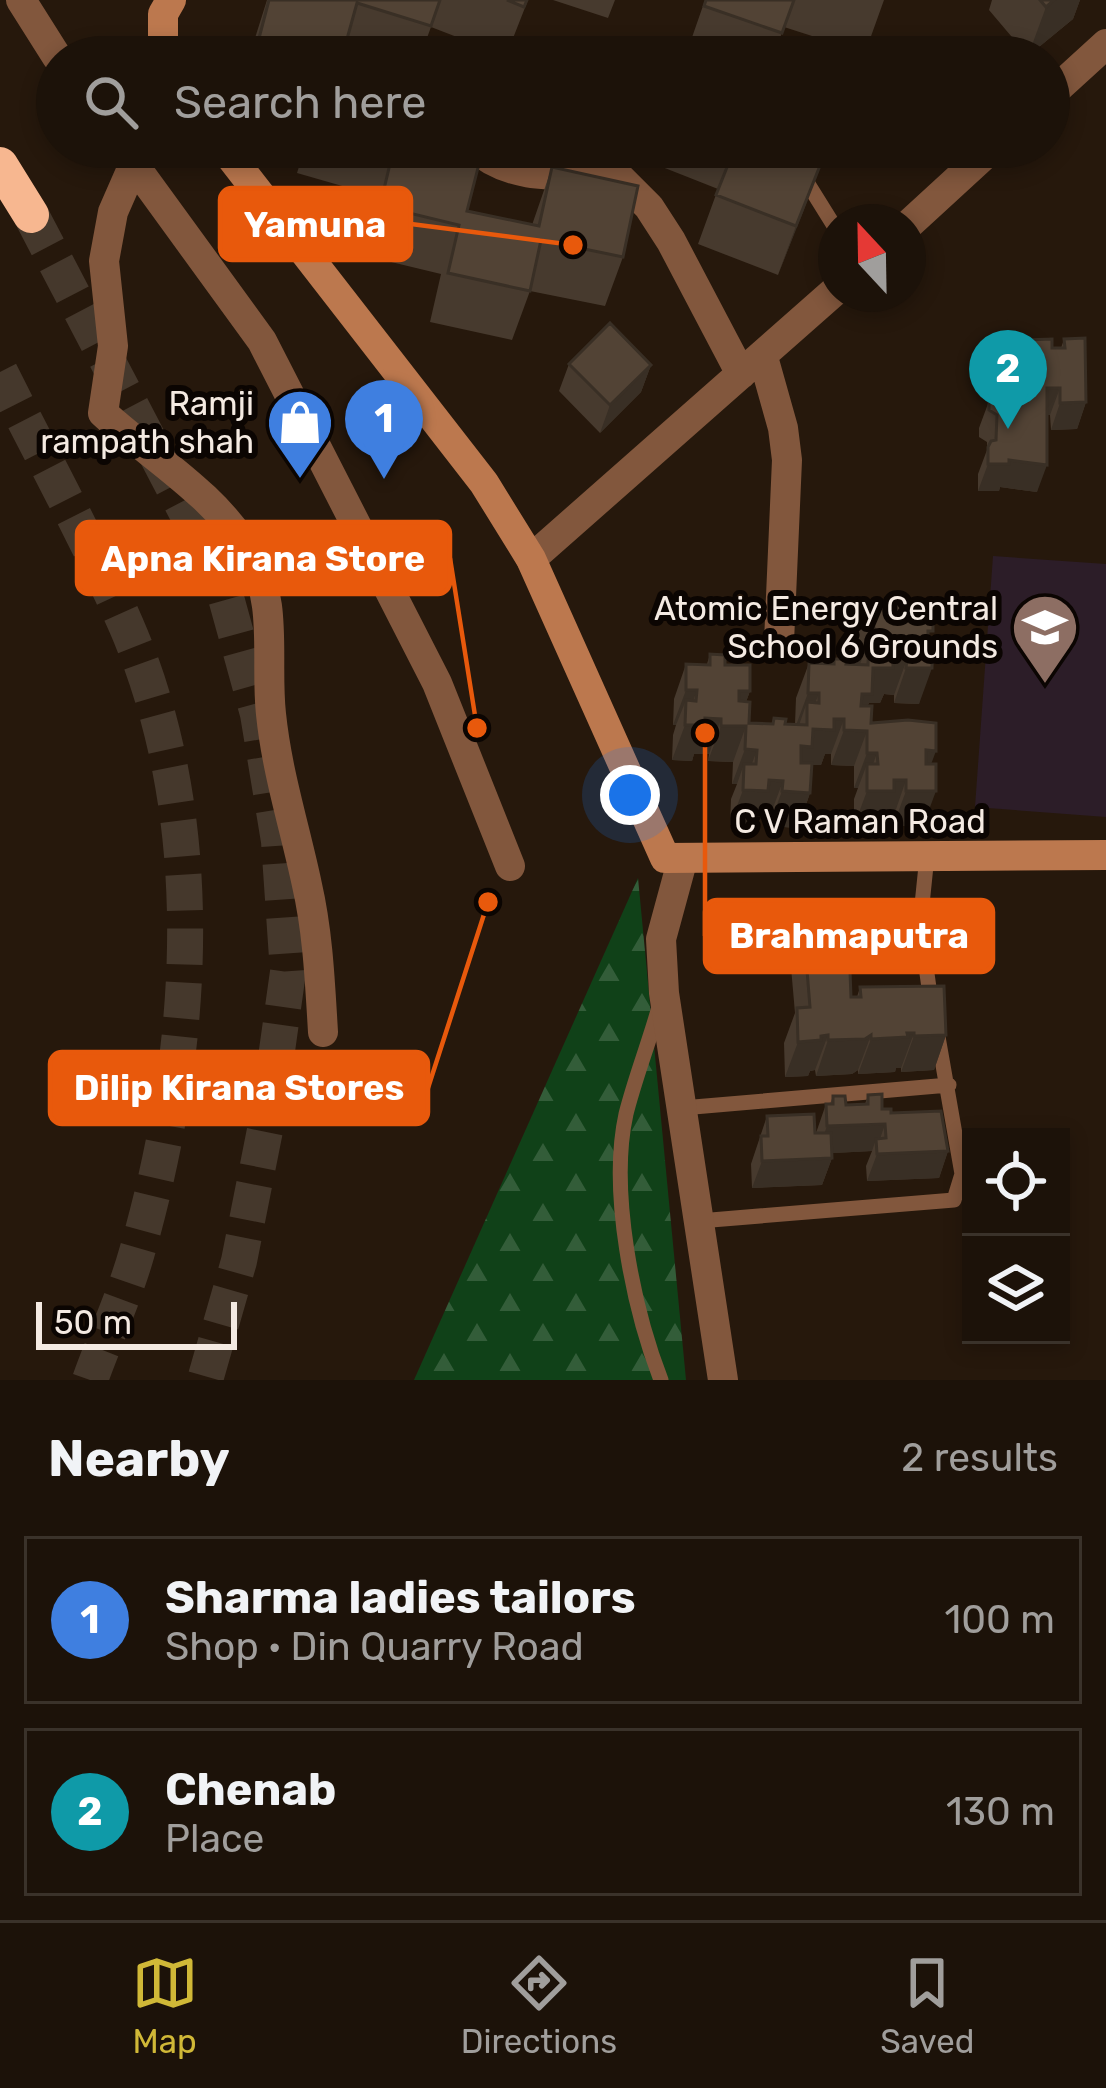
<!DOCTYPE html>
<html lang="en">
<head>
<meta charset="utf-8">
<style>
	:root { --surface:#1c1209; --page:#251b12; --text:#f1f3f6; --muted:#a09e9c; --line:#3a322a; --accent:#d0b837 }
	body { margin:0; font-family:Rubik,sans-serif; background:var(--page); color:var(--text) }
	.controls { position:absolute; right:36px; bottom:36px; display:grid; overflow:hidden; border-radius:0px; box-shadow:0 6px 18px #0003 }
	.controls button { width:108px; height:108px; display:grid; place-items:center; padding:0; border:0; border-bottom:3px solid var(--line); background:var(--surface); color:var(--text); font:60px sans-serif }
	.compass { position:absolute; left:818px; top:204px; width:108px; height:108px; border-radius:50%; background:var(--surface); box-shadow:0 6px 18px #0003; rotate:338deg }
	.scale { position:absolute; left:36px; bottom:30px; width:201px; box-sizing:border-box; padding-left:12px; border:6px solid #f4eae2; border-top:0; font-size:33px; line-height:42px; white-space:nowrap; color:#f4eae2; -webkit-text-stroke:9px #0b0502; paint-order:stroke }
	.you { position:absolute; left:630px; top:795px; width:42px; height:42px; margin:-30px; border:9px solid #fff; border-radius:50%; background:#1a73e8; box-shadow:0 0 0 18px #1a73e833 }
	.badge { display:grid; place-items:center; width:78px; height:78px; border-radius:50%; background:var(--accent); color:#fff; font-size:39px; font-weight:700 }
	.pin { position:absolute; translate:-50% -99px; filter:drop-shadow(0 3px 6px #0008) }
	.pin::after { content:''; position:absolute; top:63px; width:42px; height:36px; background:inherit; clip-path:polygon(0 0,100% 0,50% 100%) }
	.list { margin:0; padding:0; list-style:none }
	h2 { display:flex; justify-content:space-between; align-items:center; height:156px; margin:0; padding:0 48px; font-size:51px }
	h2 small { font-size:39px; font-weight:400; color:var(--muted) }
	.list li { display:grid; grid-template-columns:78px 1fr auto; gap:36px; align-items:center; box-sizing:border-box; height:168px; margin:0 24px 24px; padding:0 24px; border:3px solid var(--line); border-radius:0px }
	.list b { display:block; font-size:45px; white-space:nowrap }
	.list p { margin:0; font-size:39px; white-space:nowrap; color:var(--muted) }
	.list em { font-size:39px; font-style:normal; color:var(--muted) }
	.icon { flex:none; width:66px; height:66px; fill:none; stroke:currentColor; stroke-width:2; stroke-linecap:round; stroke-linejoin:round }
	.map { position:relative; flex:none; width:1106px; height:1380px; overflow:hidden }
	.search { position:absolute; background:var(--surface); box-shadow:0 6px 18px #0003; left:36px; right:36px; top:36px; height:132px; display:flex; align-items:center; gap:30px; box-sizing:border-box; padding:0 42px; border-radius:66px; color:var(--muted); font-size:45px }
	.sheet { height:540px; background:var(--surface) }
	nav { display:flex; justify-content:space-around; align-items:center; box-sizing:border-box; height:168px; border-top:3px solid var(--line); background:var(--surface); font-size:33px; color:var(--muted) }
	nav a { display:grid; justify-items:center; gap:6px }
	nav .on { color:var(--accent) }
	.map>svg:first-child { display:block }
</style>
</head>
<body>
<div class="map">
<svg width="1106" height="1380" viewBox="0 0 1106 1380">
	<defs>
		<pattern id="forest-firs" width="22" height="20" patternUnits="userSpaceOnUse" patternTransform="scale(3)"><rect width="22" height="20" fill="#104118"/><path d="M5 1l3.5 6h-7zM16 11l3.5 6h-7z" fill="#335d39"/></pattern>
	</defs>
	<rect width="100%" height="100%" fill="#26180c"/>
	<!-- education -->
	<path fill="#2c1d28" d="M993 556 1106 564V817L975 807Z"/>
	<!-- forest -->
	<path fill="url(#forest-firs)" d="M638 878 686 1380H414Z"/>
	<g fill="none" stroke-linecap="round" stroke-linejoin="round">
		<!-- highway-tunnel -->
		<path stroke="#45382c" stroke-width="36" stroke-dasharray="36 18" stroke-linecap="butt" d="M31 215 220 576 258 714 279 841 288 972 268 1115 239 1261 205 1380
			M0 372C42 456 88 539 126 625 211 821 195 1051 137 1252 125 1295 105 1338 90 1380"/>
		<!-- lane -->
		<path stroke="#82573d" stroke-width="15" d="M785 147 836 229
			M927 856 920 924 931 1002
			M833 928 920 924
			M659 1007C649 1043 635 1078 626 1114 609 1191 633 1308 661 1380
			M682 1108 949 1085
			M699 1221 954 1200 962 1174 937 1031"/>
		<!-- street -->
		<path stroke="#82573d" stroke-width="30" d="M21 0 57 57
			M1049 96 1106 44
			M121 147 262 341 437 683 510 866
			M474 147C511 183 569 174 617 175
			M610 147 617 175 649 207 671 241 741 374
			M134 164 113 212 104 261 113 346 103 413C151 457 215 494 249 552 279 602 265 659 271 714 277 773 295 828 307 885 318 933 320 983 323 1032
			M908 225 993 147
			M763 357 783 428 787 460 779 642
			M531 559 836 290
			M683 858 661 939 664 993 723 1380"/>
		<!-- secondary -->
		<path stroke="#bc784e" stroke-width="30" d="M163 57V14L171 0
			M223 147 484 483 531 559 665 858 1106 855"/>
		<!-- highway -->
		<path stroke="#f7b790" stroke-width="36" d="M0 165 31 215"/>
	</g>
	<!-- wall -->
	<path fill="#473a2e" d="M267 0H528L506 56 431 27 420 57H355L343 53 342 57H249Z
		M553 0H615L608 18Z
		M705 0H884L865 53 784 27 773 57H681L689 46Z
		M992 0H1080L1073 19 1028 56 989 10Z
		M305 147H444L467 211 532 225 552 167 623 257 605 306 530 291 512 340 430 322 441 274 362 255 377 196 297 173Z
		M647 147H781L821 163 778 275 698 244 718 189 642 159Z
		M1064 339 1086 402 1077 429 1051 430 1050 415H1047L1037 492 1000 487 999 491H978V474L987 450V442L979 437V428L989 401H1020L1023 393V381L1016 376 1015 367 1025 340 1052 348H1061Z
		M569 364 651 365 641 392 600 433 559 391Z
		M894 598 905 603 929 642 919 704 894 703V695L884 694 880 703H869L867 706 871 723 931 764 923 826H893L894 815H885L881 826H854V799L858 788H854V766L831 765V754H825L821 765H812L810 793 798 828 769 826 770 816 760 815 756 826 730 825 731 799 737 784H732L733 762 708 761 709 754H694L692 761 672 760 673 735 676 725H673L674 699 686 664H707L710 654 725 665 750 691 746 702 749 723 772 724 774 718 785 724H795L796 698 809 663 832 664 834 659 846 664 860 665 856 664V638L869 603H892Z
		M803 921 851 997H857L860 987 946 1035 934 1070 901 1072V1068H896L895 1072 858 1074V1070L852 1074 816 1076 815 1070 810 1071 808 1076 785 1077 784 1043 795 1013 790 956Z
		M868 1095 882 1109 891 1113 948 1151 939 1178 867 1181 866 1166 872 1151 832 1153V1158L822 1185 752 1188 751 1164 767 1116 816 1133 826 1104H830L833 1096 846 1105 865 1104Z"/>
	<!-- shaded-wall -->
	<path fill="#392f25" d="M1054 0H1080L1073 19 1028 56 1046 7Z
		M821 163 803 212 778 275 796 226Z
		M651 365 641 392 600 433 610 405Z
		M1047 388H1060L1050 415H1037Z
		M1086 402 1077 429 1051 430 1060 403Z
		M1009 460 1047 465 1037 492 1000 487 999 491H978L988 464Z
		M869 628H874L860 664H856Z
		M893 659H907L894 695 884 694 880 703H869L859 730 862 694 873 668Z
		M906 668H932L919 704 894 703Z
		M686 690H697L685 723 686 700 676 725H673Z
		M739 691H750L737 726H746L733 762 708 761 721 726Z
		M808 693H819L806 728 807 702 798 728H795Z
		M705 718 721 719 709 754H694L692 761 672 760 685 725Z
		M834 719H844L831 754H825L821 765H806L788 782 801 746 813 729Z
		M844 730 867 731 854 766 831 765Z
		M745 749 757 750 744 785V764L737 784H732Z
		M926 750 936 751 923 786Z
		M867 753H877L867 781V764L858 788H854Z
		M769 780 783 781 770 816 760 815 756 826 730 825 743 790Z
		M894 780H906L894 815H885L881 826H854L867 791Z
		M782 791 810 793 798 828 769 826Z
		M906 791H936L923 826H893Z
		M914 1033 901 1068H896L895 1072 858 1074 871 1039Z
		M828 1035 815 1070 810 1071 808 1076 785 1077 798 1042Z
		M871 1035 858 1070 852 1074 816 1076 828 1040Z
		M946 1035 934 1070 901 1072 914 1036Z
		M885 1124 877 1148 876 1139 872 1151 817 1154 827 1126Z
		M948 1151 939 1178 867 1181 877 1154Z
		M832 1158 822 1185 752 1188 762 1161Z"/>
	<!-- building -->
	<path fill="#524335" stroke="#392f25" stroke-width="3" d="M269 0H440L431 26 357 3 342 57H313L258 42Z
		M507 0H527L524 7Z
		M706 0H794L782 33 704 6Z
		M1040 0H1054L1046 7Z
		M686 45 717 57H681Z
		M393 147H444L481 156 467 211 539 226 552 167 638 186 623 257 541 240 530 291 448 273 459 225 380 206 394 147Z
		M735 147H781L821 163 796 226 716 195Z
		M610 323 651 365 610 405 569 364Z
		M1085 338 1086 402 1060 403V388H1047V465L1009 460V464H988V447L991 441 996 440 997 415 989 410V401H1027L1026 383 1033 380V354L1026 349 1025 340 1052 339V348H1065L1064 339Z
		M894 598H905V603L933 604V631H928V642H933L932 668H906L907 659H893V668H873L872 694H862L861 706H872L871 723 908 720 936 723V751L926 750V764H936V791H906V780H894V791H867V764H878L877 753H867V731L844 730V719H834V730L813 729 812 747 801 746V763H812L810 793 782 791 783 781 769 780 768 791 743 790 744 764H756L757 750 745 749 746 726H721V719L705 718V725H685L686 700 696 701 697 690H686V664L710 665V654L725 655V665H750V691H739V701L750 702 749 723 773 724 774 718 786 719 785 724 807 725V702L819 703V693H808L809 663 834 664V659H847L846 664 868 665 869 638H874V628H869V603H894Z
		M848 919 851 997H861L860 987 944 986 946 1035 914 1036V1033H907L908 1037 871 1039V1035L865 1039 828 1040V1035L821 1036V1040L798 1042 797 1008 810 1007 803 921Z
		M882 1094V1109H891V1113L941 1111 948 1151 877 1154 876 1139 886 1138 885 1124 827 1126 826 1104H833V1096H845L846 1105 868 1104V1095Z
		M814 1114 815 1133H831L832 1158 762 1161 761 1136H768L767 1116Z"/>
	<!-- icons -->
	<defs>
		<symbol id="shop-pin" viewBox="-11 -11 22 30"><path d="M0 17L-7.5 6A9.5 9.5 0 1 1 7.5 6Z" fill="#3f7fe0" stroke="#0b0502"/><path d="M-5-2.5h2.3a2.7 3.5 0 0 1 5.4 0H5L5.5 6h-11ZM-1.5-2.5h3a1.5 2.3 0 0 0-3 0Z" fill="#fff"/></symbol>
		<symbol id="school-pin" viewBox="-11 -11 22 30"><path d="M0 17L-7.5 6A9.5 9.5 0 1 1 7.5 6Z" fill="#8d6e63" stroke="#0b0502"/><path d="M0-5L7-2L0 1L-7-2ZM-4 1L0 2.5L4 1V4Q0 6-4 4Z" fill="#fff"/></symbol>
	</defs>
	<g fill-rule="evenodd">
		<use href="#shop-pin" x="262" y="384" width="76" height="104"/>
		<use href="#school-pin" x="1007" y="589" width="76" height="104"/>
	</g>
	<g text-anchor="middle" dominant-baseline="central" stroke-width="12" stroke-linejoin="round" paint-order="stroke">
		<!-- poi labels -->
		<g font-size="33" fill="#f4eae2" stroke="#0b0502" text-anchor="end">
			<text x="254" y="403">Ramji<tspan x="254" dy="38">rampath shah</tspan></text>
			<text x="998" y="608">Atomic Energy Central<tspan x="998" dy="38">School 6 Grounds</tspan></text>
		</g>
		<!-- street labels -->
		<g font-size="33" fill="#f4eae2" stroke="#0b0502">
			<text x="860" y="821">C V Raman Road</text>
		</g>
	</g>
	<!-- callouts -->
	<path fill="none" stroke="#e8590c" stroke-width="4.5" d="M573 245L411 224M477 728L450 558M705 733L705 936M488 902L428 1088"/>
	<g fill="#e8590c" stroke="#0b0502" stroke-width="4.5">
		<circle cx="573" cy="245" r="12"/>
		<circle cx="477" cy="728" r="12"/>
		<circle cx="705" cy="733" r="12"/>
		<circle cx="488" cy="902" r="12"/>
	</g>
	<g fill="#e8590c" stroke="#e8590c" stroke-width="4.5">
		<rect x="220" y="188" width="191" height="72" rx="12"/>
		<rect x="77" y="522" width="373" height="72" rx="12"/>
		<rect x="705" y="900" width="288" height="72" rx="12"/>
		<rect x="50" y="1052" width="378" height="72" rx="12"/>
	</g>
	<g font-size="36" text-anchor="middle" font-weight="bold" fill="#fff">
		<text x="315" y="237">Yamuna</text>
		<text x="263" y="571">Apna Kirana Store</text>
		<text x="849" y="948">Brahmaputra</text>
		<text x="239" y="1100">Dilip Kirana Stores</text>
	</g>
</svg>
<div class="controls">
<button><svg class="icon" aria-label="locate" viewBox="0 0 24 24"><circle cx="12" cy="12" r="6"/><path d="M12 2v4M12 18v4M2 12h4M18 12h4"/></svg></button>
<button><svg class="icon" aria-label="layers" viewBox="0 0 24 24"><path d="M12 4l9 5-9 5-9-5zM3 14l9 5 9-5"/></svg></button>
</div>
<svg class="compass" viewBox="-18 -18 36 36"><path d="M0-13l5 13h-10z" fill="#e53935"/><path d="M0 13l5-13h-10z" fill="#a09e9c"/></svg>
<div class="scale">50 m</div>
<div class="you"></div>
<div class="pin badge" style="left:384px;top:479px;background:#3f7fe0">1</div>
<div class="pin badge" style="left:1008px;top:429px;background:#0f9aa8">2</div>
<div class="search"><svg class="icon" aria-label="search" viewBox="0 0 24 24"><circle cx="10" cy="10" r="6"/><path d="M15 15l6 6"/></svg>Search here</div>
</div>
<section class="sheet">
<h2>Nearby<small>2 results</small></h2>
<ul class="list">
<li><span class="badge" style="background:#3f7fe0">1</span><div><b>Sharma ladies tailors</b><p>Shop · Din Quarry Road</p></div><em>100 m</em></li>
<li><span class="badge" style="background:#0f9aa8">2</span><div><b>Chenab</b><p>Place</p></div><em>130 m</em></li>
</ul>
</section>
<nav>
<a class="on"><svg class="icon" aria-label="map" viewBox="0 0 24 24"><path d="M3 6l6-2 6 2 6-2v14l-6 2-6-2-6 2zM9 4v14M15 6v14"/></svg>Map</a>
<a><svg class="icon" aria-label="directions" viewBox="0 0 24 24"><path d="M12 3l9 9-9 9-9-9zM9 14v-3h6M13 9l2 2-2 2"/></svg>Directions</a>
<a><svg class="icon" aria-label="saved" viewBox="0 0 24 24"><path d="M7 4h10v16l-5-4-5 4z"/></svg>Saved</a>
</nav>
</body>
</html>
